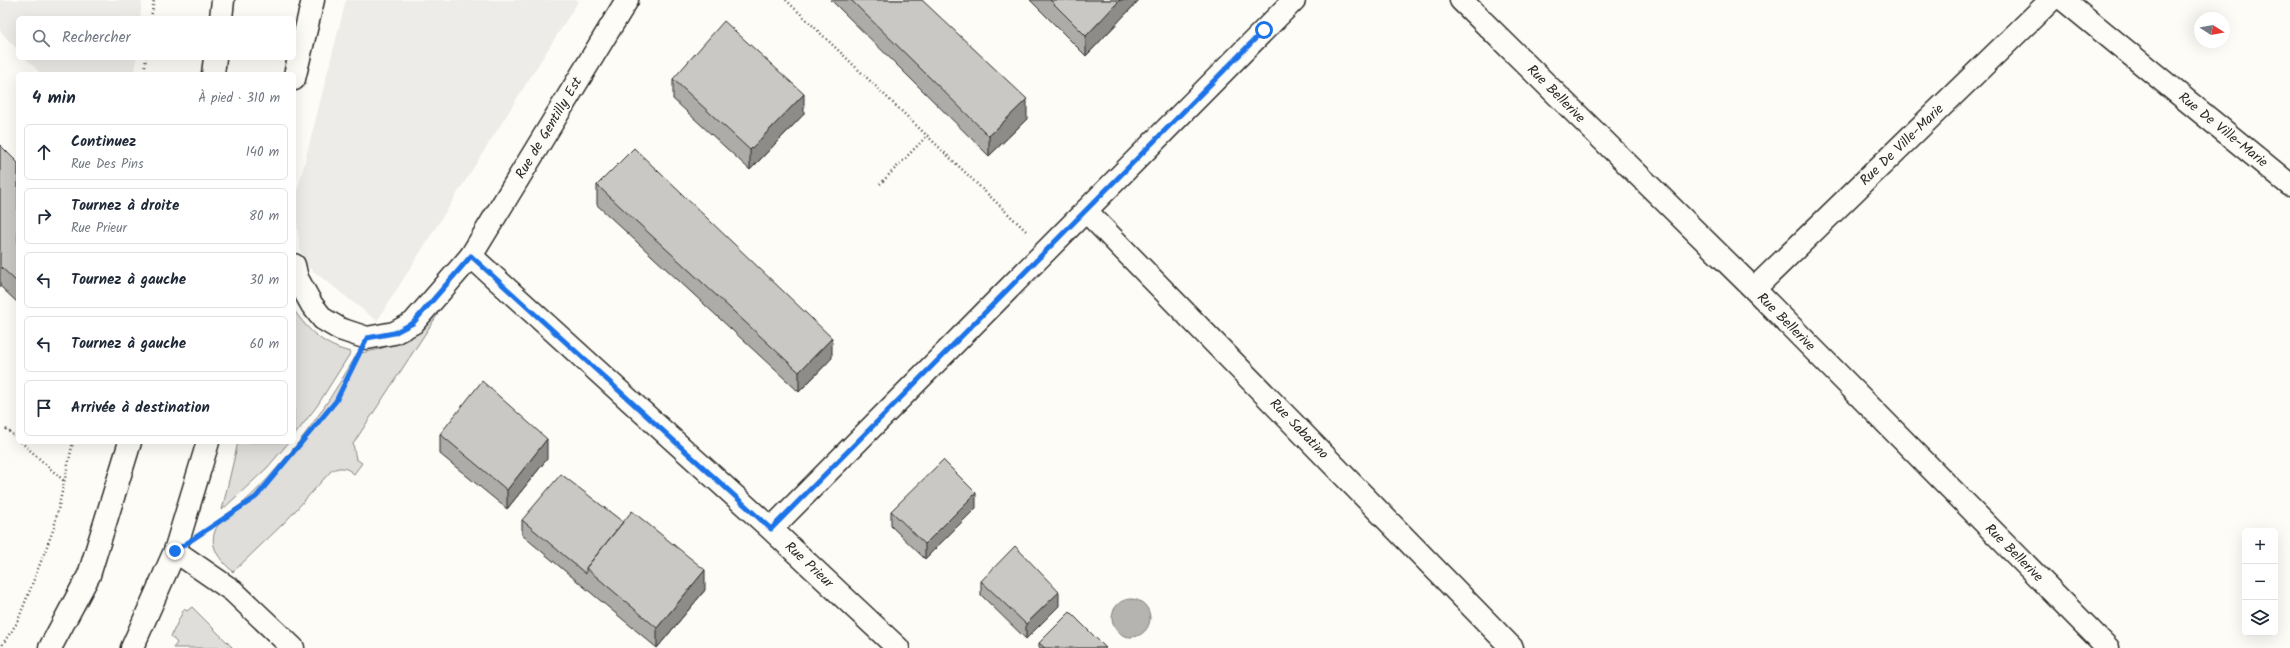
<!DOCTYPE html>
<html lang="fr">
<head>
<meta charset="utf-8">
<style>
	:root { --surface:#fff; --page:#f2f2f3; --text:#1f2937; --muted:#747a83; --line:#e0e1e3 }
	body { margin:0; font-family:Kalam,sans-serif; background:var(--page); color:var(--text) }
	.controls { position:absolute; right:12px; bottom:12px; display:grid; overflow:hidden; border-radius:6px; box-shadow:0 4px 16px #0002 }
	.controls button { width:36px; height:36px; display:grid; place-items:center; padding:0; border:0; border-bottom:1px solid var(--line); background:var(--surface); color:var(--text); font:20px sans-serif }
	.compass { position:absolute; left:2194px; top:12px; width:36px; height:36px; border-radius:50%; background:var(--surface); box-shadow:0 4px 16px #0002; rotate:101deg }
	.stop { position:absolute; width:12px; height:12px; margin:-9px; border:3px solid #1a73e8; border-radius:50%; background:#fff }
	.stop.end { background:#1a73e8; border-color:#fff; box-shadow:0 1px 4px #0008 }
	.list { margin:0; padding:0; list-style:none }
	h2 { display:flex; justify-content:space-between; align-items:center; height:52px; margin:0; padding:0 16px; font-size:17px }
	h2 small { font-size:13px; font-weight:400; color:var(--muted) }
	.list li { display:grid; grid-template-columns:26px 1fr auto; gap:12px; align-items:center; box-sizing:border-box; height:56px; margin:0 8px 8px; padding:0 8px; border:1px solid var(--line); border-radius:6px }
	.list b { display:block; font-size:15px; white-space:nowrap }
	.list p { margin:0; font-size:13px; white-space:nowrap; color:var(--muted) }
	.list em { font-size:13px; font-style:normal; color:var(--muted) }
	.icon { flex:none; width:22px; height:22px; fill:none; stroke:currentColor; stroke-width:2; stroke-linecap:round; stroke-linejoin:round }
	.map { position:relative; flex:none; width:2290px; height:648px; overflow:hidden }
	.search { position:absolute; background:var(--surface); box-shadow:0 4px 16px #0002; left:16px; top:16px; width:280px; height:44px; display:flex; align-items:center; gap:10px; box-sizing:border-box; padding:0 14px; border-radius:6px; color:var(--muted); font-size:15px }
	.panel { position:absolute; background:var(--surface); box-shadow:0 4px 16px #0002; left:16px; top:72px; width:280px; height:372px; border-radius:6px }
	.map>svg:first-child { display:block }
</style>
</head>
<body>
<div class="map">
<svg width="2290" height="648" viewBox="0 0 2290 648">
	<rect width="100%" height="100%" fill="#fdfcf7"/>
	<filter id="ink" filterUnits="userSpaceOnUse"><feTurbulence type="fractalNoise" baseFrequency=".025" numOctaves="2"/><feDisplacementMap in="SourceGraphic" scale="8" xChannelSelector="R" yChannelSelector="G"/><feConvolveMatrix kernelMatrix="1 2 1 2 8 2 1 2 1" color-interpolation-filters="sRGB"/></filter>
	<g filter="url(#ink)">
		<!-- built -->
		<path fill="#edece8" d="M0 0H142L140 18H18V50L0 31Z
			M346 0H579L377 321 302 262 294 204Z
			M26 58H136L134 74H41Z"/>
		<!-- green -->
		<path fill="#dfdeda" stroke="#858482" d="M429 308 438 314 353 444 356 459 362 463 354 474C346 467 340 466 331 471L286 521 233 572C219 559 206 544 218 525 223 516 236 509 243 503 255 492 267 480 277 468 309 433 333 394 358 353 397 349 404 335 429 308Z
			M294 310C309 332 325 346 351 352L317 406 294 436Z
			M238 442H289L267 468 222 510Z
			M192 607 233 648H173L177 643 171 636 184 609 187 611Z"/>
		<!-- water -->
		<path fill="#b5b4b1" stroke="#7e7d7b" d="M1112 618a19 19 0 1 1 38 0a19 19 0 1 1-38 0Z"/>
		<g fill="none" stroke-linecap="round" stroke-linejoin="round">
			<defs>
				<path id="street" d="M1461 0 1754 289 2108 648
					M2064 0 2290 185
					M1086 211 1512 648
					M471 256 771 529 898 648
					M1754 289 2051 0
					M771 529 1294 0
					M175 551 233 591 293 648"/>
				<path id="secondary" d="M221 18 223 0
					M213 74 215 58
					M294 79 313 0
					M294 265 297 278 312 305 323 319 340 329 367 338 394 333 413 323 471 256 627 0
					M50 648 89 575 130 442
					M132 648 175 551 208 442"/>
			</defs>
			<!-- street casing -->
			<use href="#street" stroke="#2b2b2b" stroke-width="25"/>
			<!-- secondary casing -->
			<use href="#secondary" stroke="#2b2b2b" stroke-width="25"/>
			<!-- path -->
			<path stroke="#2b2b2b" stroke-width="2.5" stroke-dasharray="1 3" stroke-linecap="butt" d="M786 0 1026 231
				M151 18 154 0
				M144 74 146 58
				M880 184 928 135
				M6 429 18 439
				M21 442 64 481
				M214 525 256 497 336 401 354 364
				M0 648 17 623 54 528 73 442"/>
			<!-- street -->
			<use href="#street" stroke="#fdfcf7" stroke-width="22"/>
			<!-- secondary -->
			<use href="#secondary" stroke="#fdfcf7" stroke-width="22"/>
		</g>
		<!-- wall -->
		<path fill="#adaca9" stroke="#2b2b2b" d="M831 0H922L1027 119 989 156Z
			M1030 0H1139L1086 56Z
			M673 79 804 114 750 170 673 99Z
			M0 145 18 163V303L0 286Z
			M597 185 832 358 799 392 597 205Z
			M440 434 547 459 507 509 440 454Z
			M976 508 925 559 891 526V511Z
			M522 520 705 590 657 648 522 535Z
			M981 581 1059 606 1026 639 981 595Z
			M1039 643 1106 648H1039Z"/>
		<!-- shaded-wall -->
		<path fill="#8d8c89" stroke="#2b2b2b" d="M1120 0H1139L1086 56V36Z
			M804 94V114L750 170V150Z
			M1027 99V119L989 156V136Z
			M832 338V358L799 392V372Z
			M547 439V459L507 509V490Z
			M976 493V508L925 559V544Z
			M705 570V590L657 648V628Z
			M1059 592V606L1026 639V624Z"/>
		<!-- building -->
		<path fill="#c9c8c4" stroke="#2b2b2b" d="M851 0H922L1027 99 989 136Z
			M1050 0H1120L1086 36Z
			M724 21 804 94 750 150 673 79Z
			M0 145 18 163V283L0 266Z
			M634 148 832 338 799 372 597 185Z
			M482 381 547 439 507 490 440 434Z
			M943 460 976 493 925 544 891 511Z
			M561 474 623 522 586 568V574L522 520Z
			M632 511 705 570 657 628 586 568Z
			M1015 546 1059 592 1026 624 981 581Z
			M1070 612 1106 648H1045L1039 643Z"/>
	</g>
	<g fill="none" stroke-linecap="round" stroke-linejoin="round" filter="url(#ink)">
		<!-- route -->
		<path stroke="#1a73e8" stroke-width="5" d="M175 551 256 497 336 401 367 338 394 333 413 323 471 256 771 529 1264 30"/>
	</g>
	<g text-anchor="middle" dominant-baseline="central" stroke-width="3.5" stroke-linejoin="round" paint-order="stroke">
		<!-- street labels -->
		<g font-size="14" fill="#2b2b2b" stroke="#fdfcf7">
			<text transform="translate(1556 94) rotate(45)">Rue Bellerive</text>
			<text transform="translate(549 128) rotate(-59)">Rue de Gentilly Est</text>
			<text transform="translate(2223 130) rotate(39)">Rue De Ville-Marie</text>
			<text transform="translate(1902 145) rotate(-44)">Rue De Ville-Marie</text>
			<text transform="translate(1786 322) rotate(45)">Rue Bellerive</text>
			<text transform="translate(1299 429) rotate(46)">Rue Sabatino</text>
			<text transform="translate(2014 553) rotate(45)">Rue Bellerive</text>
			<text transform="translate(809 565) rotate(43)">Rue Prieur</text>
		</g>
	</g>
</svg>
<div class="controls">
<button>+</button>
<button>−</button>
<button><svg class="icon" aria-label="layers" viewBox="0 0 24 24"><path d="M12 4l9 5-9 5-9-5zM3 14l9 5 9-5"/></svg></button>
</div>
<svg class="compass" viewBox="-18 -18 36 36"><path d="M0-13l5 13h-10z" fill="#e53935"/><path d="M0 13l5-13h-10z" fill="#747a83"/></svg>
<div class="stop" style="left:1264px;top:30px"></div>
<div class="stop end" style="left:175px;top:551px"></div>
<div class="search"><svg class="icon" aria-label="search" viewBox="0 0 24 24"><circle cx="10" cy="10" r="6"/><path d="M15 15l6 6"/></svg>Rechercher</div>
<section class="panel">
<h2>4 min<small>À pied · 310 m</small></h2>
<ul class="list">
<li><svg class="icon" aria-label="ahead" viewBox="0 0 24 24"><path d="M12 20V5M6 11l6-6 6 6"/></svg><div><b>Continuez</b><p>Rue Des Pins</p></div><em>140 m</em></li>
<li><svg class="icon" aria-label="right" viewBox="0 0 24 24"><path d="M7 20v-9h11M14 6l5 5-5 5"/></svg><div><b>Tournez à droite</b><p>Rue Prieur</p></div><em>80 m</em></li>
<li><svg class="icon" aria-label="left" viewBox="0 0 24 24"><path d="M17 20v-9H6M10 6l-5 5 5 5"/></svg><div><b>Tournez à gauche</b></div><em>30 m</em></li>
<li><svg class="icon" aria-label="left" viewBox="0 0 24 24"><path d="M17 20v-9H6M10 6l-5 5 5 5"/></svg><div><b>Tournez à gauche</b></div><em>60 m</em></li>
<li><svg class="icon" aria-label="arrive" viewBox="0 0 24 24"><path d="M6 21V4h12l-3 4 3 4H6"/></svg><div><b>Arrivée à destination</b></div></li>
</ul>
</section>
</div>
</body>
</html>
